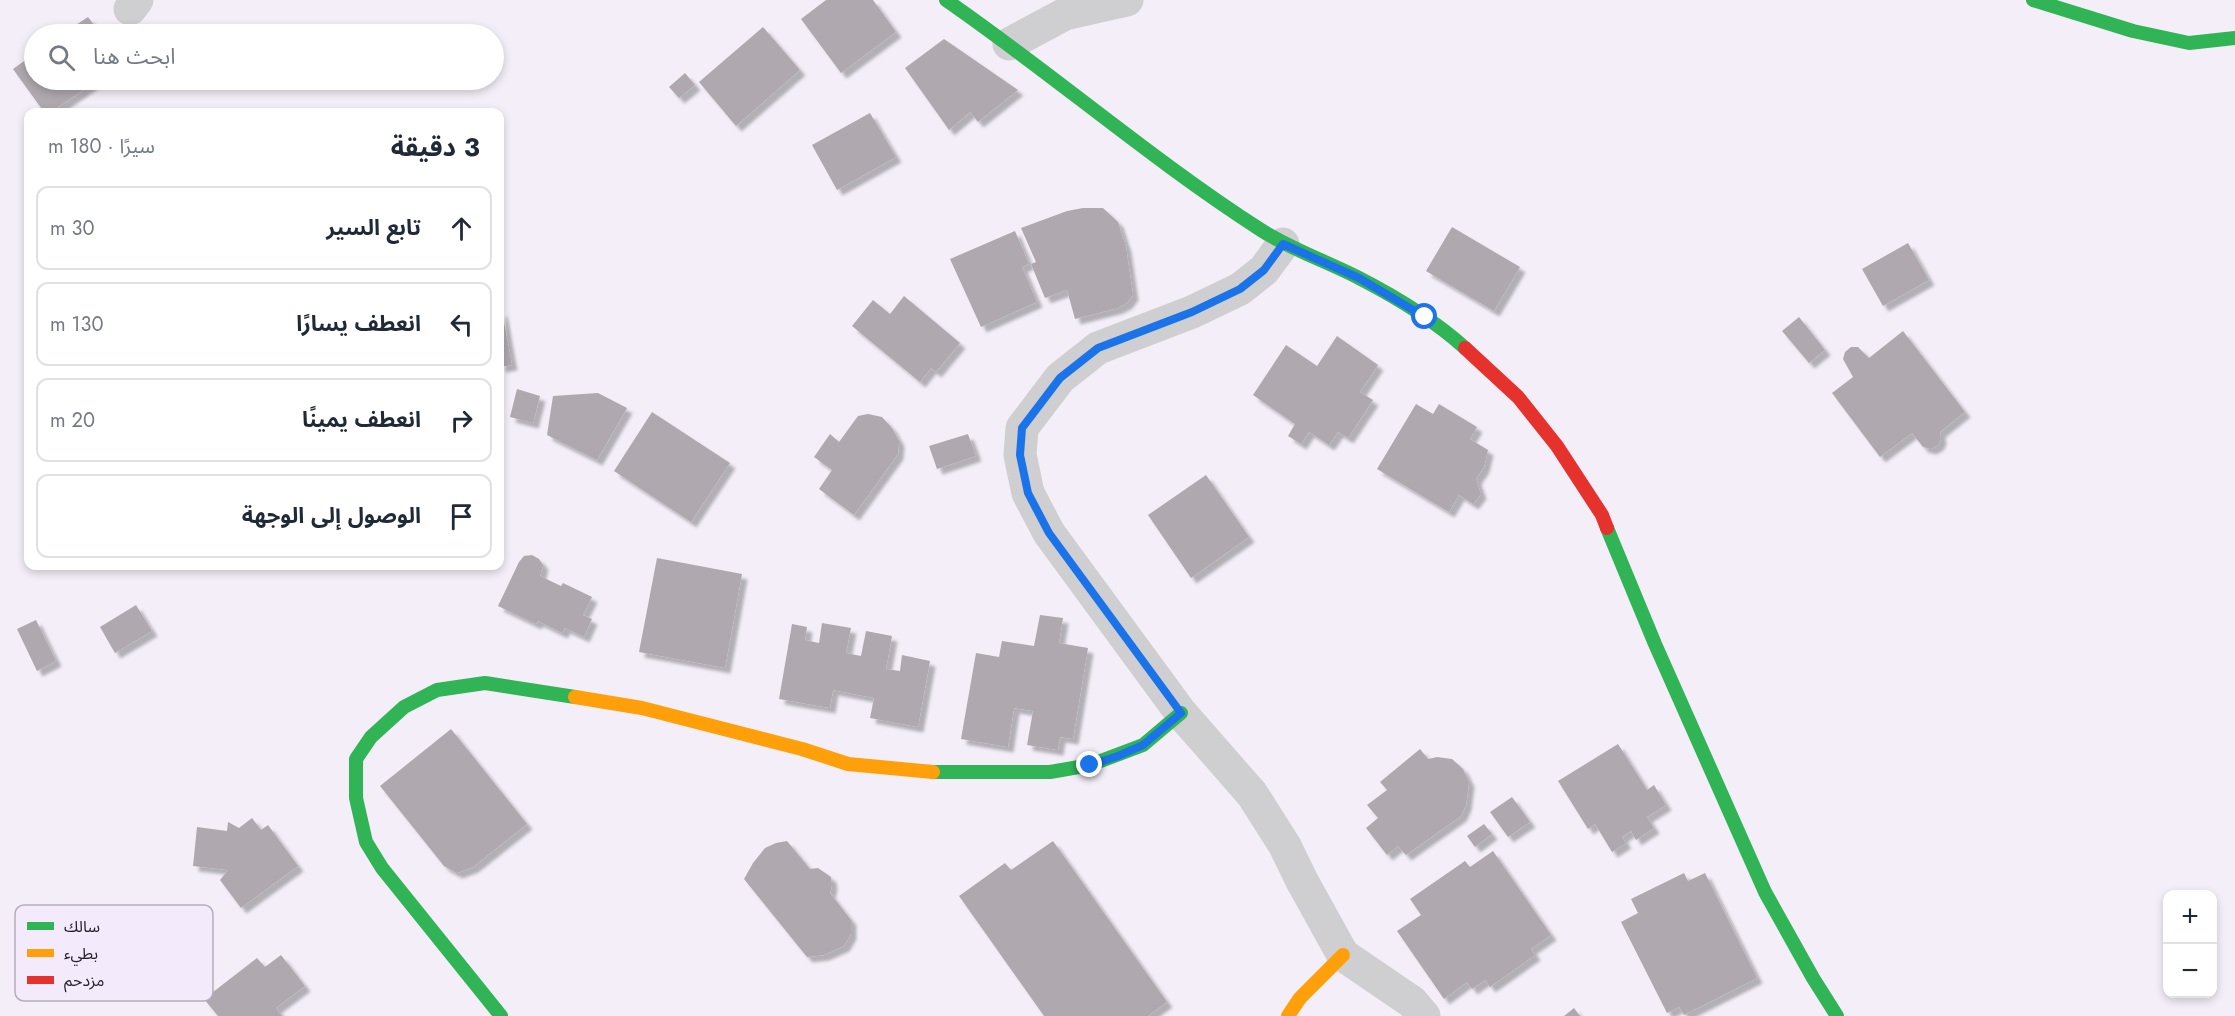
<!DOCTYPE html>
<html lang="ar">
<head>
<meta charset="utf-8">
<style>
	:root { --surface:#fff; --page:#f2f2f3; --text:#1f2937; --muted:#747a83; --line:#e0e1e3 }
	body { margin:0; font-family:Jost,"Noto Sans Arabic",sans-serif; background:var(--page); color:var(--text); direction:rtl }
	.controls { position:absolute; right:18px; bottom:18px; display:grid; overflow:hidden; border-radius:12px; box-shadow:0 3px 9px #0003 }
	.controls button { width:54px; height:54px; display:grid; place-items:center; padding:0; border:0; border-bottom:2px solid var(--line); background:var(--surface); color:var(--text); font:30px sans-serif }
	.stop { position:absolute; width:18px; height:18px; margin:-14px; border:4px solid #1a73e8; border-radius:50%; background:#fff }
	.stop.end { background:#1a73e8; border-color:#fff; box-shadow:0 2px 6px #0008 }
	.list { margin:0; padding:0; list-style:none }
	h2 { display:flex; justify-content:space-between; align-items:center; height:78px; margin:0; padding:0 24px; font-size:26px }
	h2 small { font-size:20px; font-weight:400; color:var(--muted) }
	.list li { display:grid; grid-template-columns:39px 1fr auto; gap:18px; align-items:center; box-sizing:border-box; height:84px; margin:0 12px 12px; padding:0 12px; border:2px solid var(--line); border-radius:12px }
	.list b { display:block; font-size:22px; white-space:nowrap }
	.list em { font-size:20px; font-style:normal; color:var(--muted) }
	.icon { flex:none; width:33px; height:33px; fill:none; stroke:currentColor; stroke-width:2; stroke-linecap:round; stroke-linejoin:round }
	.map { position:relative; flex:none; width:2235px; height:1016px; overflow:hidden; direction:ltr }
	.search { position:absolute; background:var(--surface); box-shadow:0 3px 9px #0003; left:24px; top:24px; width:480px; height:66px; display:flex; align-items:center; gap:15px; box-sizing:border-box; padding:0 21px; border-radius:33px; color:var(--muted); font-size:22px }
	.panel { position:absolute; background:var(--surface); box-shadow:0 3px 9px #0003; left:24px; top:108px; width:480px; height:462px; border-radius:12px; direction:rtl }
	.map>svg:first-child { display:block }
</style>
</head>
<body>
<div class="map">
<svg width="2235" height="1016" viewBox="0 0 2235 1016">
	<defs>
		<filter id="shadow"><feDropShadow dx="5.5" dy="5.5" stdDeviation="1.5" flood-color="#0004"/></filter>
	</defs>
	<rect width="100%" height="100%" fill="#f3eef7"/>
	<!-- building -->
	<path fill="#afa8af" filter="url(#shadow)" d="M826 0H873L896 32 841 73 801 19Z
		M88 17 101 34H62Z
		M763 27 800 70 736 126 699 82Z
		M944 39 1018 90 978 122 970 112 949 130 905 68Z
		M34 54V80H98L51 112H44L13 69Z
		M685 73 695 85 679 98 669 87Z
		M870 113 896 157 837 190 812 145Z
		M1083 208H1103L1118 222 1126 247 1133 295 1127 303 1118 308 1075 319 1067 290 1045 298 1031 264 1036 262 1021 228 1067 211Z
		M1452 227 1520 267 1494 311 1426 271Z
		M1015 231 1029 264 1022 267 1037 302 981 327 950 259Z
		M1908 243 1929 280 1883 306 1862 269Z
		M904 296 960 343 936 372 931 368 920 382 852 326 873 300 890 314Z
		M502 311 512 365 500 367V312Z
		M1799 317 1825 350 1809 363 1782 331Z
		M1903 331 1965 412 1940 432 1941 439 1938 445 1931 449 1923 447 1912 433 1880 457 1832 393 1853 377 1843 359 1845 352 1851 347H1858L1869 358Z
		M1337 336 1378 365 1360 392 1373 400 1348 438 1338 432 1329 445 1309 432 1301 444 1288 436 1295 424 1253 395 1286 345 1317 366Z
		M517 389 540 396 533 423 510 417Z
		M598 393 627 408 597 460 547 435 553 396Z
		M1416 404 1433 414 1439 404 1477 427 1470 439 1488 450 1484 467 1476 479 1481 494 1473 504 1459 495 1449 512 1377 469Z
		M652 412 730 463 691 522 614 471Z
		M868 414 882 417 892 428 899 441 898 454 854 515 819 489 832 470 814 457 830 434 839 442 858 416Z
		M968 434 976 456 937 469 929 446Z
		M1206 475 1249 537 1191 578 1148 515Z
		M532 555 539 559 543 565 540 576 561 586 563 583 592 597 583 615 592 619 584 637 565 628 562 633 538 621 536 624 498 606 519 562 524 556Z
		M657 558 742 574 725 668 639 652Z
		M136 605 152 631 115 653 100 627Z
		M1040 615 1063 618 1059 643 1088 648 1073 739 1060 737 1058 750 1027 745 1033 711 1014 708 1008 747 961 739 976 653 999 657 1002 641 1034 646Z
		M36 620 56 661 37 671 17 629Z
		M822 623 851 628 846 653 861 656 866 631 892 636 886 669 900 671 902 655 930 661 918 727 870 718 874 698 833 690 830 708 779 699 792 624 807 627 805 640 819 643Z
		M451 729 527 824 473 867 457 873 444 866 380 786Z
		M1618 744 1647 790 1654 785 1666 805 1647 817 1654 828 1636 840 1631 831 1622 837 1626 843 1612 852 1595 824 1588 829 1558 781Z
		M1420 749 1428 759 1437 757 1452 759 1463 769 1469 782 1466 805 1461 816 1406 855 1398 846 1387 855 1366 828 1378 818 1367 805 1387 790 1380 782Z
		M1512 797 1530 822 1508 837 1490 812Z
		M252 818 261 830 268 825 298 866 241 908 220 880 228 870 193 866 197 827 227 831 228 822 239 828Z
		M1484 824 1492 834 1475 847 1467 836Z
		M787 841 810 869 818 868 831 877 832 885 830 893 851 920V934L844 946 824 955 807 957 744 879 753 863 765 848 776 843Z
		M1053 841 1167 1002 1148 1016H1044L959 896 1005 863 1011 870Z
		M1493 851 1551 935 1531 949 1535 955 1490 987 1485 980 1472 989 1467 982 1444 999 1397 931 1421 915 1410 899 1465 861 1470 867Z
		M1684 873 1688 881 1705 873 1757 978 1684 1015 1679 1007 1667 1013 1621 922 1638 913 1631 899Z
		M281 955 305 986 276 1008 282 1016H218L204 999 257 958 265 967Z
		M1574 1008 1580 1016H1564Z"/>
	<g fill="none" stroke-linecap="round" stroke-linejoin="round">
		<!-- street -->
		<path stroke="#cfced1" stroke-width="33" d="M130 9 137 0
			M1009 44 1065 14 1127 0
			M1283 244 1264 270 1240 289 1192 312 1098 348 1060 378 1022 428 1020 455 1028 493 1049 533 1181 713 1252 794 1285 846 1302 881 1343 955 1412 1002 1424 1016"/>
		<!-- fast -->
		<path stroke="#30b455" stroke-width="14" d="M946 0C1053 74 1152 160 1261 230 1292 250 1326 261 1359 278 1396 297 1434 320 1465 348
			M2033 0 2133 31 2189 43 2235 38
			M1607 528 1655 644 1765 892 1813 978 1837 1016
			M933 772H1050L1090 765 1143 745 1181 713
			M501 1016 382 868 366 842 356 798V759L371 737 404 707 437 690 485 683 575 697"/>
		<!-- slow -->
		<path stroke="#ff9f0a" stroke-width="14" d="M575 697 642 708 802 749 848 764 933 772
			M1288 1016 1300 998 1343 955"/>
		<!-- jam -->
		<path stroke="#e5322d" stroke-width="14" d="M1465 348 1518 397 1557 446 1602 515 1607 528"/>
	</g>
	<g fill="none" stroke-linecap="round" stroke-linejoin="round">
		<!-- route -->
		<path stroke="#1a73e8" stroke-width="8" d="M1090 765 1118 756 1143 745 1181 713 1049 533 1028 493 1020 455 1022 428 1060 378 1098 348 1192 312 1240 289 1264 270 1283 244 1359 278 1425 317"/>
	</g>
	<!-- legend -->
	<rect x="15" y="905" width="198" height="96" rx="9" fill="#f3eafb" stroke="#b5adbc" stroke-width="1.5"/>
	<rect x="27" y="922" width="27" height="8" fill="#30b455"/>
	<rect x="27" y="949" width="27" height="8" fill="#ff9f0a"/>
	<rect x="27" y="976" width="27" height="8" fill="#e5322d"/>
	<g font-size="16" fill="#231e28">
		<text x="64" y="932">سالك</text>
		<text x="64" y="959">بطيء</text>
		<text x="64" y="986">مزدحم</text>
	</g>
</svg>
<div class="controls">
<button>+</button>
<button>−</button>
</div>
<div class="stop" style="left:1425px;top:317px"></div>
<div class="stop end" style="left:1090px;top:765px"></div>
<div class="search"><svg class="icon" aria-label="search" viewBox="0 0 24 24"><circle cx="10" cy="10" r="6"/><path d="M15 15l6 6"/></svg>ابحث هنا</div>
<section class="panel">
<h2>3 دقيقة<small>سيرًا · 180 m</small></h2>
<ul class="list">
<li><svg class="icon" aria-label="ahead" viewBox="0 0 24 24"><path d="M12 20V5M6 11l6-6 6 6"/></svg><div><b>تابع السير</b></div><em>30 m</em></li>
<li><svg class="icon" aria-label="left" viewBox="0 0 24 24"><path d="M17 20v-9H6M10 6l-5 5 5 5"/></svg><div><b>انعطف يسارًا</b></div><em>130 m</em></li>
<li><svg class="icon" aria-label="right" viewBox="0 0 24 24"><path d="M7 20v-9h11M14 6l5 5-5 5"/></svg><div><b>انعطف يمينًا</b></div><em>20 m</em></li>
<li><svg class="icon" aria-label="arrive" viewBox="0 0 24 24"><path d="M6 21V4h12l-3 4 3 4H6"/></svg><div><b>الوصول إلى الوجهة</b></div></li>
</ul>
</section>
</div>
</body>
</html>
